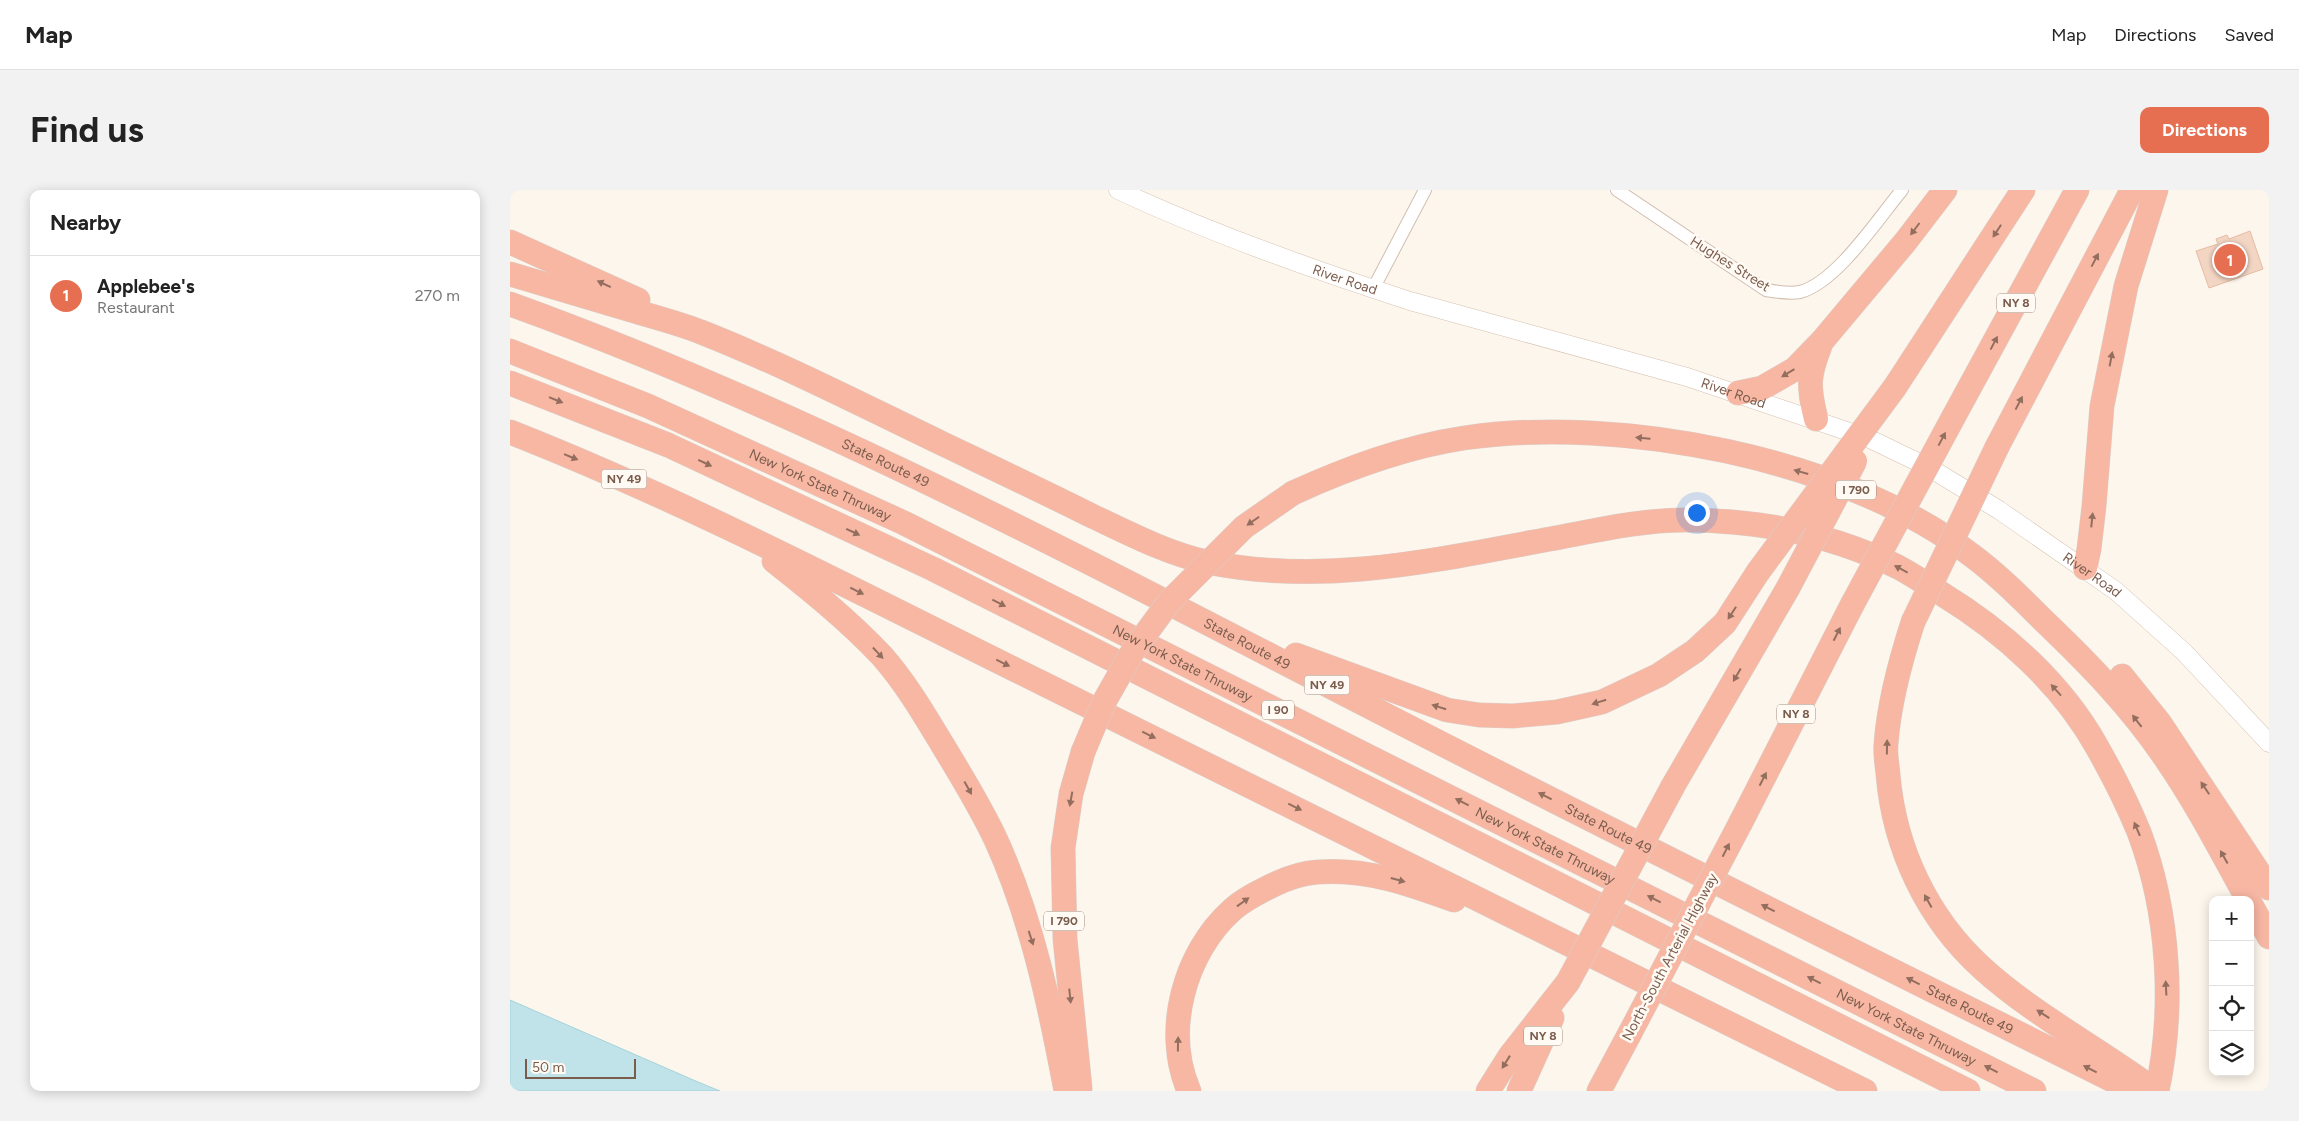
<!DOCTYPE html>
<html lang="en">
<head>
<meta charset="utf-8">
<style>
	:root { --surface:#fff; --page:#f2f2f2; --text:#222; --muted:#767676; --line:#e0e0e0; --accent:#e76f51 }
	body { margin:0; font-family:Figtree,sans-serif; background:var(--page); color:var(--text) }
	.controls { position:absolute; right:15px; bottom:15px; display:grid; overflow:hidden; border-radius:10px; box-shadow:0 2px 12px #0003 }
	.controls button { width:45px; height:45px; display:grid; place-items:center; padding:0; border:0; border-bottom:1px solid var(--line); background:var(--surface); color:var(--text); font:25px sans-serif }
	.scale { position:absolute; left:15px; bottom:12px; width:111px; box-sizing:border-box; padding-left:5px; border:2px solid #7a5c4d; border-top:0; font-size:14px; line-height:18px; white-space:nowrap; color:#7a5c4d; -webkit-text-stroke:4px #fffaf3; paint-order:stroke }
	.you { position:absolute; left:1186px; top:322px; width:18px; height:18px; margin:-12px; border:4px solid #fff; border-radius:50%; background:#1a73e8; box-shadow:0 0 0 8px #1a73e833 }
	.badge { display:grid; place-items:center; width:32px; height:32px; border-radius:50%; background:var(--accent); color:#fff; font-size:16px; font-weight:700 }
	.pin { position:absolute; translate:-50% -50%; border:2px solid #fff; box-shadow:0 1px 5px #0006 }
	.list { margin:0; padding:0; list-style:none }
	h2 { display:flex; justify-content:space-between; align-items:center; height:65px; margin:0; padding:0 20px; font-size:21px }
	h2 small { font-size:16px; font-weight:400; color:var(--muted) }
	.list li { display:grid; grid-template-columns:32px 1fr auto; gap:15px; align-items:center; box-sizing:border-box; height:80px; padding:0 20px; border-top:1px solid var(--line) }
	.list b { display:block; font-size:19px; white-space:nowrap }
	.list p { margin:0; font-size:16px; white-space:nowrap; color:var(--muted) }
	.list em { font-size:16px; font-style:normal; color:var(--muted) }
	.icon { flex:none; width:28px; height:28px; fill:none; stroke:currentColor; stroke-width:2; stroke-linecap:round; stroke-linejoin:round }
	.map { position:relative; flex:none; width:1759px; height:901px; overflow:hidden; border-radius:10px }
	header { display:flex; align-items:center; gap:30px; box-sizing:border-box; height:70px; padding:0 25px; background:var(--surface); border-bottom:1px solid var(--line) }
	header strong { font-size:24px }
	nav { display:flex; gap:28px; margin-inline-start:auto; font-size:18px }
	.intro { display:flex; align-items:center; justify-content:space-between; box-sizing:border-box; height:120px; padding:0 30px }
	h1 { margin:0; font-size:35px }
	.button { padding:12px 22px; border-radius:10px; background:var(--accent); color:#fff; font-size:18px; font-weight:700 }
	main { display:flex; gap:30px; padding:0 30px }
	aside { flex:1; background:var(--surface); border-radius:10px; box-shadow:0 2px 12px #0003 }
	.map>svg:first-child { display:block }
</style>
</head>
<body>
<header>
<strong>Map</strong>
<nav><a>Map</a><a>Directions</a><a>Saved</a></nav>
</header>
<div class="intro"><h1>Find us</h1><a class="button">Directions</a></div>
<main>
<aside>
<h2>Nearby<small></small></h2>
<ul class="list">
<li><span class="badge">1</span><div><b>Applebee's</b><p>Restaurant</p></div><em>270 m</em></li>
</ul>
</aside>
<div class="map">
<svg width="1759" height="901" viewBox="0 0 1759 901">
	<rect width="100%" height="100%" fill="#fdf6ec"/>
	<!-- water -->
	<path fill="#bfe3e8" stroke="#a5d3da" d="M0 810 188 892 210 901H0Z"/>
	<!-- building -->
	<path fill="#f3d5c3" stroke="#e6bba3" d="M1740 41 1753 79 1699 98 1686 61 1708 54 1706 49 1717 45 1719 49Z"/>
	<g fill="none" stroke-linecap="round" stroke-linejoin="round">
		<defs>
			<path id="street" d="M1107 0 1256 100C1267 102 1279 104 1290 102 1327 92 1367 30 1392 0
				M863 99 915 0"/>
			<g id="secondary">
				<path id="s1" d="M608 0C702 44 801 79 900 111L1177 187 1360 249 1418 277 1489 320 1606 401 1674 462 1759 553"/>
			</g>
			<g id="highway">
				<path d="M0 52 128 110"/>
				<path d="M0 84C40 96 81 108 121 120 144 127 168 133 191 142 272 174 350 214 429 252 479 276 530 300 580 325 616 342 658 364 697 372 814 396 925 370 1040 349 1084 341 1129 330 1175 330 1249 330 1321 344 1388 377 1403 385 1418 395 1432 404 1494 442 1552 494 1587 557 1603 585 1617 613 1629 642 1659 722 1665 818 1647 901"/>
				<path id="s2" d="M0 114C299 222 580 373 862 518 1114 648 1370 774 1624 901"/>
				<path id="s3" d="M0 161 138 216 394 333 1524 901"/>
				<path d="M0 193 158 255 423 379 1458 901"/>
				<path d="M1385 197 1513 0"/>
				<path d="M1228 203 1252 198 1285 179 1313 150 1396 51 1435 0"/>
				<path d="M1444 226 1567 0"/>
				<path d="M1306 229C1298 197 1298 186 1310 156"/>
				<path d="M0 242C183 314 357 407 534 494 808 628 1082 763 1355 901"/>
				<path d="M1487 257 1622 0"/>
				<path d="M783 303C838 278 894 257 954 248 1109 225 1334 268 1460 364 1486 383 1510 407 1533 430 1578 473 1621 517 1656 569 1687 614 1712 663 1738 710"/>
				<path d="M264 371C302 401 339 431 372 466 395 492 414 524 432 554 451 585 470 616 486 650 522 729 540 816 556 901"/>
				<path d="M1575 378 1579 359 1584 316 1592 216 1616 96 1646 0"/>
				<path d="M1403 432C1390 472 1379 512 1376 554 1375 564 1377 574 1378 584 1384 658 1417 728 1472 778 1519 821 1583 856 1636 894"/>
				<path d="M786 465 937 520 969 525 1003 526 1047 522 1092 512 1149 485 1185 461 1215 433 1248 382"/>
				<path d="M1612 486 1649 532 1759 698"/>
				<path d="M1163 596 1278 398"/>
				<path d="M1231 632 1342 415"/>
				<path d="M1740 713 1759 747"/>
				<path d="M570 898 555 749 553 658 561 604 573 562"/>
				<path d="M679 901C653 841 674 763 722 720 733 710 747 703 761 696 775 689 792 683 808 682 856 678 900 694 944 710"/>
				<path d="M978 901 1000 866 1058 792"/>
				<path d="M1009 901 1042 828"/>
				<path d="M1089 901 1120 843"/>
			</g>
		</defs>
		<!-- street casing -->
		<use href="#street" stroke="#d1beb0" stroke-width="14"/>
		<!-- secondary casing -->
		<use href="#secondary" stroke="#d6c0b0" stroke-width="19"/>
		<!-- highway casing -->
		<use href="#highway" stroke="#dad1cd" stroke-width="25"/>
		<!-- street -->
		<use href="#street" stroke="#fff" stroke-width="12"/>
		<!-- secondary -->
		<use href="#secondary" stroke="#fff" stroke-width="18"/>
		<!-- highway -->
		<use href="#highway" stroke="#f7b7a3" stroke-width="24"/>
		<defs>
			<path id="highway-bridge" d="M1248 382 1385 197
				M1278 398 1345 271
				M1342 415 1444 226
				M1403 432 1487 257
				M573 562 594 512 623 461 659 412 734 337 783 303
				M1058 792 1163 596
				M1120 843 1231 632"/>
		</defs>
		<!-- highway-bridge casing -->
		<use href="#highway-bridge" stroke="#dad1cd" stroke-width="25" stroke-linecap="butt"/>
		<!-- highway-bridge -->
		<use href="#highway-bridge" stroke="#f7b7a3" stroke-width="24"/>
	</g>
	<!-- one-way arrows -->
	<defs><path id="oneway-solid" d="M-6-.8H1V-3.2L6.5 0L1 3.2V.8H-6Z" transform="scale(1.25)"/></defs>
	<g fill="#936e5e">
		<use href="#oneway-solid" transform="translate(1405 39) rotate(127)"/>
		<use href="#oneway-solid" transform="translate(1487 41) rotate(123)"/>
		<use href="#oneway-solid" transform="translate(1585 70) rotate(-62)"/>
		<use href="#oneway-solid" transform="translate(94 94) rotate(-155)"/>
		<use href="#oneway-solid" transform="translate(1484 153) rotate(-62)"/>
		<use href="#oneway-solid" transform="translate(1601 169) rotate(-79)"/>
		<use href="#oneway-solid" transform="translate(1278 183) rotate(149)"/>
		<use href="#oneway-solid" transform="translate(46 210) rotate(22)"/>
		<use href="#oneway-solid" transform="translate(1509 213) rotate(-62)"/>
		<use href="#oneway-solid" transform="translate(1133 248) rotate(-175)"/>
		<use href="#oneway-solid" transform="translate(1432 249) rotate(-62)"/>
		<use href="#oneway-solid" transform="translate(61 267) rotate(22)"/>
		<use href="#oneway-solid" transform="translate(195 273) rotate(25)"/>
		<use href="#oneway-solid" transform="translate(1291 282) rotate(-164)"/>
		<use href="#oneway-solid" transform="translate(1582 330) rotate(-84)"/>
		<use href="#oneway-solid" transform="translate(743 331) rotate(145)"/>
		<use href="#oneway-solid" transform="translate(343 342) rotate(25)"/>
		<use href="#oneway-solid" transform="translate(1391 379) rotate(-152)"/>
		<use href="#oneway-solid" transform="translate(347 401) rotate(26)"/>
		<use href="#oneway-solid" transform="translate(489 413) rotate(27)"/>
		<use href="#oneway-solid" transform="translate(1222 423) rotate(123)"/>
		<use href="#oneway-solid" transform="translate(1327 444) rotate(-63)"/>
		<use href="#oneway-solid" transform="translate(368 463) rotate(47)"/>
		<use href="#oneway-solid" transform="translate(493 473) rotate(26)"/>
		<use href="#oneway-solid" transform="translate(1227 485) rotate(120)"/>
		<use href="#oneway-solid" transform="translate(1546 500) rotate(-132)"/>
		<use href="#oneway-solid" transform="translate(1089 512) rotate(163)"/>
		<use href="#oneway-solid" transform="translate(929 517) rotate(-162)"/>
		<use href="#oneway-solid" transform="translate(1627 531) rotate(-128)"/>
		<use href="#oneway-solid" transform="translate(639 545) rotate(26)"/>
		<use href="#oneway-solid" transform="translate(1377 557) rotate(-89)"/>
		<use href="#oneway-solid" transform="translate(1253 589) rotate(-63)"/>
		<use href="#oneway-solid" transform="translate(458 598) rotate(61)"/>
		<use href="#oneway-solid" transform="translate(1695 598) rotate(-124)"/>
		<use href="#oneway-solid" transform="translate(1035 606) rotate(-153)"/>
		<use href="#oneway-solid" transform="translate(561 609) rotate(100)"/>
		<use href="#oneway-solid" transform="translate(952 612) rotate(-153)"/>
		<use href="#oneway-solid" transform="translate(785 617) rotate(26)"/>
		<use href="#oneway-solid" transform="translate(1627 639) rotate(-113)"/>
		<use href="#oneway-solid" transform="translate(1216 660) rotate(-63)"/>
		<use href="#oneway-solid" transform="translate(1714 667) rotate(-119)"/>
		<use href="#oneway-solid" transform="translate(888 690) rotate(15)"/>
		<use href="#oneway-solid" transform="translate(1144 709) rotate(-153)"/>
		<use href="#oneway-solid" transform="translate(1418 711) rotate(-119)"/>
		<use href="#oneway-solid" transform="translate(733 712) rotate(-36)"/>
		<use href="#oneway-solid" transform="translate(1258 718) rotate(-153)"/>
		<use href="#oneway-solid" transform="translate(521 748) rotate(72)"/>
		<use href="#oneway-solid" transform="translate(1304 790) rotate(-153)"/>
		<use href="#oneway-solid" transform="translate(1403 791) rotate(-153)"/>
		<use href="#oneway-solid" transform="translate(1656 798) rotate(-93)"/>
		<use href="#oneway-solid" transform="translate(560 806) rotate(84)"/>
		<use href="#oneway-solid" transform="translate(1533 824) rotate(-147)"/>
		<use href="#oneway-solid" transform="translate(668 854) rotate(-89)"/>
		<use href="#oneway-solid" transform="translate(996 872) rotate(122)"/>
		<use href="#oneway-solid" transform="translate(1481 879) rotate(-153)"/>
		<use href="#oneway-solid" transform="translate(1580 879) rotate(-153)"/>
	</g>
	<g text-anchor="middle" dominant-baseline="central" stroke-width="5" stroke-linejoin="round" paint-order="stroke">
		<!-- shield labels -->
		<g fill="#fffaf3" stroke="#a28b7f" stroke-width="1">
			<rect x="1487" y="103.5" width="38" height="19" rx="4"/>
			<rect x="91.5" y="279.5" width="45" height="19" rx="4"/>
			<rect x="1326" y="290.5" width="40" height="19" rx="4"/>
			<rect x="794.5" y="485.5" width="45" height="19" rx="4"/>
			<rect x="752" y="510.5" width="32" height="19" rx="4"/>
			<rect x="1267" y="514.5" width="38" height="19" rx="4"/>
			<rect x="534" y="721.5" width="40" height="19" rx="4"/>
			<rect x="1014" y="836.5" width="38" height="19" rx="4"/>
		</g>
		<g font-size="12" font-weight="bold" fill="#7a5c4d">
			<text x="1506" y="113">NY 8</text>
			<text x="114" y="289">NY 49</text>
			<text x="1346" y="300">I 790</text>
			<text x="817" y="495">NY 49</text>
			<text x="768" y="520">I 90</text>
			<text x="1286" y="524">NY 8</text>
			<text x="554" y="731">I 790</text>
			<text x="1033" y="846">NY 8</text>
		</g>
		<!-- street labels -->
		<g font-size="14" fill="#7a5c4d" stroke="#fffaf3">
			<text transform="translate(1220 74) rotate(32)">Hughes Street</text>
			<text stroke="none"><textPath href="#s1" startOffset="244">River Road</textPath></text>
			<text stroke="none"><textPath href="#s1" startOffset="649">River Road</textPath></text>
			<text stroke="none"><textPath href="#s2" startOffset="408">State Route 49</textPath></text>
			<text stroke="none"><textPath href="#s3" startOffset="338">New York State Thruway</textPath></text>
			<text stroke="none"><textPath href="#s1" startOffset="1054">River Road</textPath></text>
			<text stroke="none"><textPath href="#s2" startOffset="812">State Route 49</textPath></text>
			<text stroke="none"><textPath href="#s3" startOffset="742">New York State Thruway</textPath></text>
			<text stroke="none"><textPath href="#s2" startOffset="1218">State Route 49</textPath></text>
			<text stroke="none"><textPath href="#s3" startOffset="1148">New York State Thruway</textPath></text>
			<text transform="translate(1160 767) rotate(-62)">North-South Arterial Highway</text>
			<text stroke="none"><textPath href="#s2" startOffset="1622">State Route 49</textPath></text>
			<text stroke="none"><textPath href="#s3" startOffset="1552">New York State Thruway</textPath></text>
		</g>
	</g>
</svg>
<div class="controls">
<button>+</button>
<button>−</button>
<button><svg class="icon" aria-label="locate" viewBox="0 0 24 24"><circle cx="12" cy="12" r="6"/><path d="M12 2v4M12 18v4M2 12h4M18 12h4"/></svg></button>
<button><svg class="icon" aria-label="layers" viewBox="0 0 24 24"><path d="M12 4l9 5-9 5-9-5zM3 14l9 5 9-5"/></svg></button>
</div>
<div class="scale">50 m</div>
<div class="you"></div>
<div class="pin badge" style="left:1720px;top:70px">1</div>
</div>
</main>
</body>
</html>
